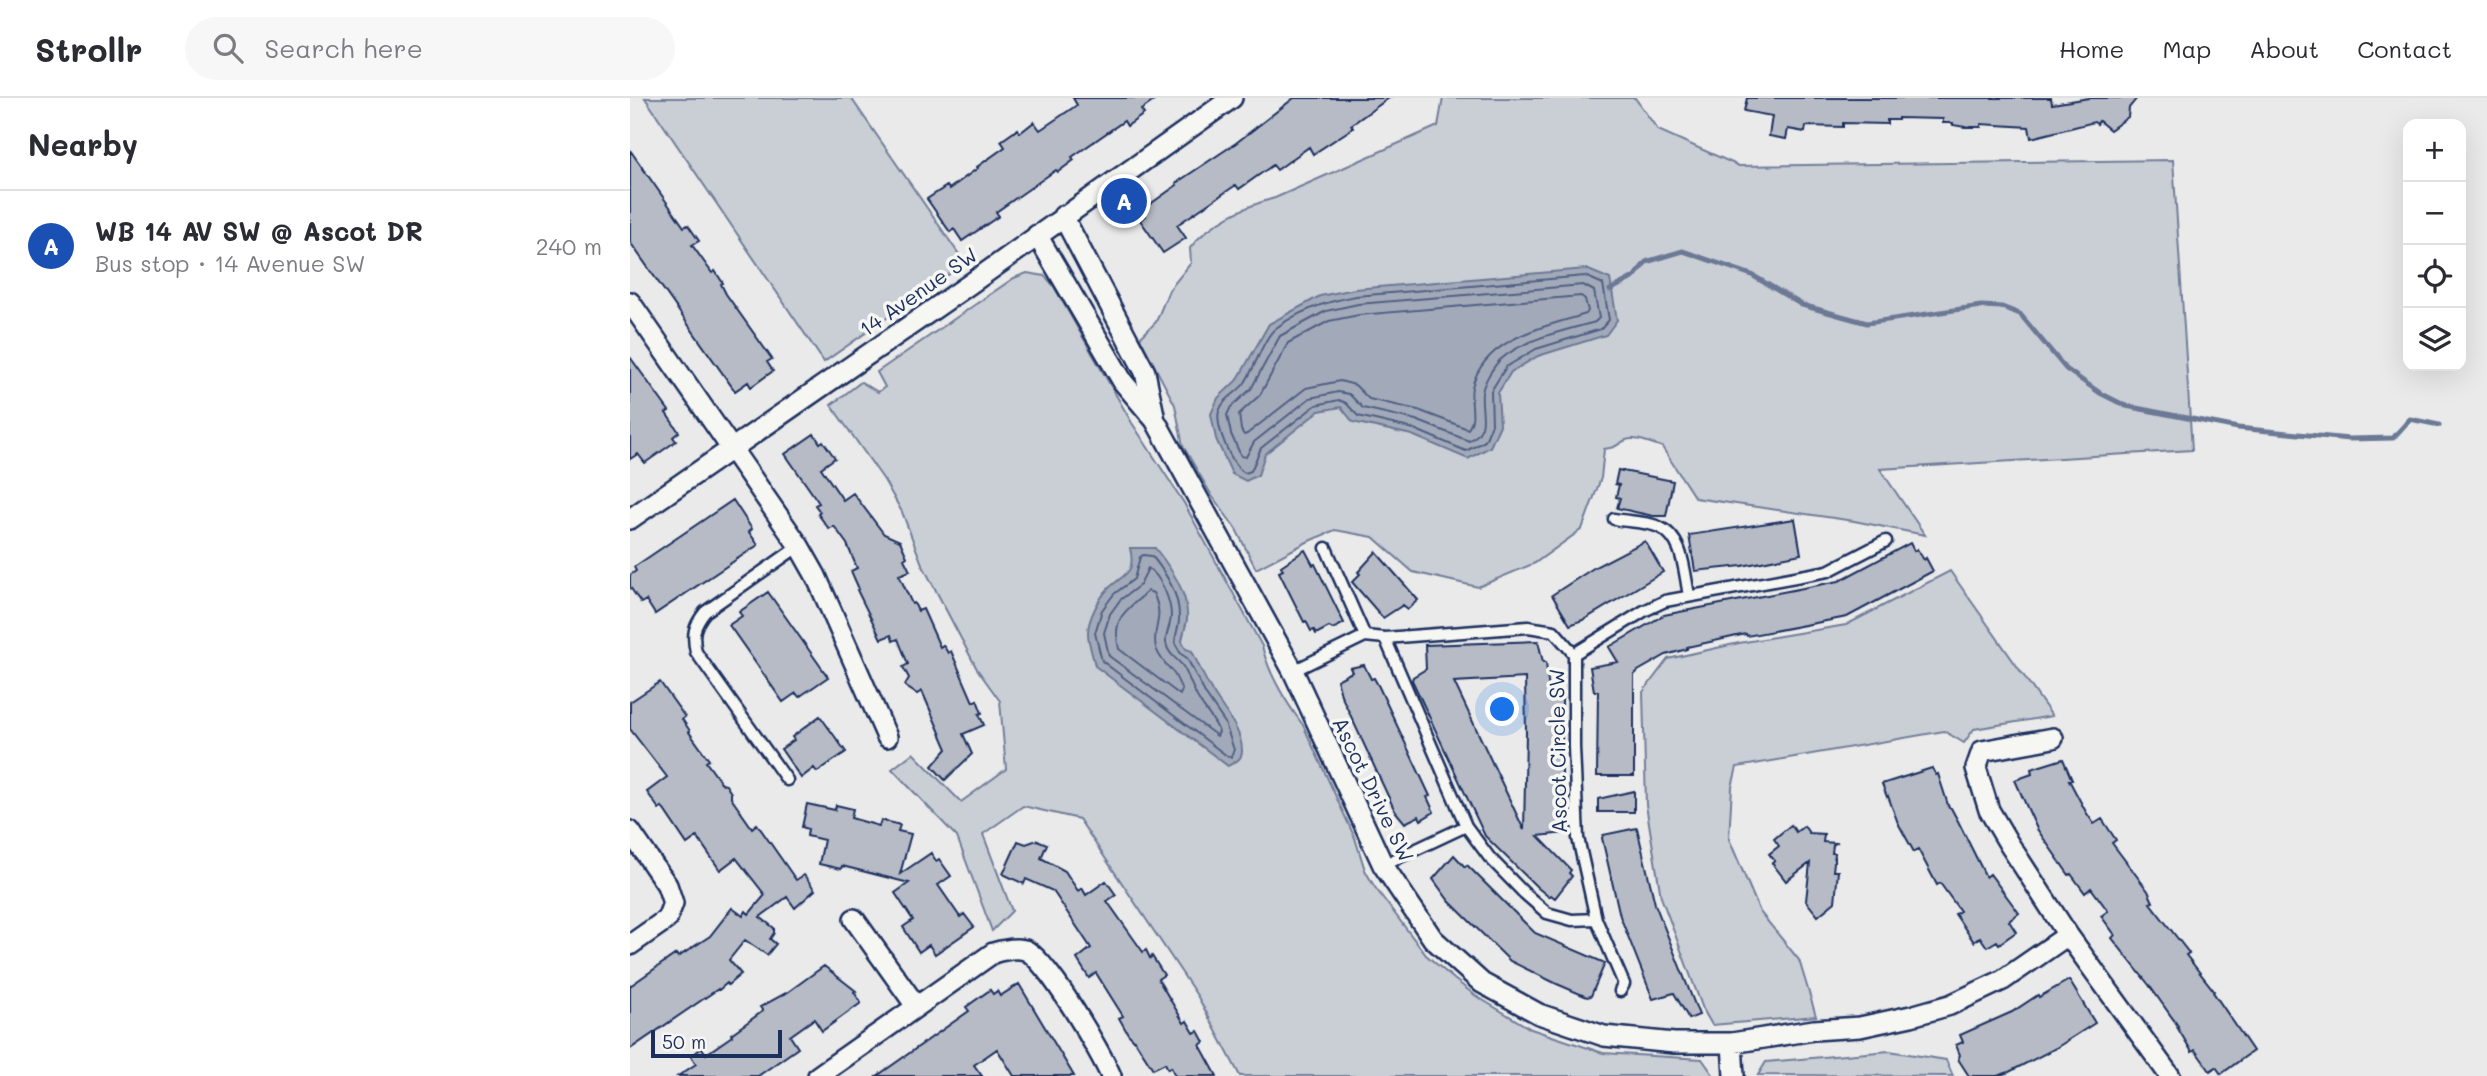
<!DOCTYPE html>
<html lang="en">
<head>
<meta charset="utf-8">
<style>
	:root { --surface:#fff; --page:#f7f7f7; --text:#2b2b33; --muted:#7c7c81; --line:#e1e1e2; --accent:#d1495b }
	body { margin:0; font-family:Mali,sans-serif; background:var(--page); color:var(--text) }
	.controls { position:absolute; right:21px; top:21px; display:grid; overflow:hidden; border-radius:14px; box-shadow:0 7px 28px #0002 }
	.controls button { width:63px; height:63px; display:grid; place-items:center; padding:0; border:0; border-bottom:2px solid var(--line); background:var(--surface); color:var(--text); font:35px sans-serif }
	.scale { position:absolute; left:21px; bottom:18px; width:131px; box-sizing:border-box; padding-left:7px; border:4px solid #1b2f5e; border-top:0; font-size:19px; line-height:24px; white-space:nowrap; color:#1b2f5e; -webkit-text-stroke:5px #f6f6f2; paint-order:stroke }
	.you { position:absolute; left:873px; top:612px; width:24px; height:24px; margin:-18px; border:5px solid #fff; border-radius:50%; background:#1a73e8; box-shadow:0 0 0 10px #1a73e833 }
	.badge { display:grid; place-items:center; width:46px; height:46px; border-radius:50%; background:var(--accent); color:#fff; font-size:23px; font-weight:700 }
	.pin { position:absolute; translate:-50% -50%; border:4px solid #fff; box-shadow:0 2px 7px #0006 }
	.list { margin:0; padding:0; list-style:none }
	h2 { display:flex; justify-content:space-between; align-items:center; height:91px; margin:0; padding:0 28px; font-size:30px }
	h2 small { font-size:23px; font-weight:400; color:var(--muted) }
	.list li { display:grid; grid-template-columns:46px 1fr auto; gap:21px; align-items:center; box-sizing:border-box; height:112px; padding:0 28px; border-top:2px solid var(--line) }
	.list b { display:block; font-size:26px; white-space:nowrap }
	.list p { margin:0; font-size:23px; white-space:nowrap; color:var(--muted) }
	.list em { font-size:23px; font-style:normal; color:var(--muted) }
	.icon { flex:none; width:38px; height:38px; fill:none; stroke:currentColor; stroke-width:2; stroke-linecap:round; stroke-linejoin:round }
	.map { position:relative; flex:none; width:1857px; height:978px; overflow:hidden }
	header { display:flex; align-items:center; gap:42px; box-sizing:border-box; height:98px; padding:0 35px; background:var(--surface); border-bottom:2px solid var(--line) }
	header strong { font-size:33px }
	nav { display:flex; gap:38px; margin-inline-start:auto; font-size:24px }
	.search { width:490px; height:63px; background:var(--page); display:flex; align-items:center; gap:18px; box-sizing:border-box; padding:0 24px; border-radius:38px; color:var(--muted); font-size:26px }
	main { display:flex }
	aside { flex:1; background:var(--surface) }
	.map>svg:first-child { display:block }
</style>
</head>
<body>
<header>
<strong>Strollr</strong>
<div class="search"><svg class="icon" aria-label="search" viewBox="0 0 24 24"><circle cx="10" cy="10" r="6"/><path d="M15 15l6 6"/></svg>Search here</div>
<nav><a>Home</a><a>Map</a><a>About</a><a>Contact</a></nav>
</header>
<main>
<aside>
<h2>Nearby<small></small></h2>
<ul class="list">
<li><span class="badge" style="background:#1a4fb4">A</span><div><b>WB 14 AV SW @ Ascot DR</b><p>Bus stop · 14 Avenue SW</p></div><em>240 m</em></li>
</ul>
</aside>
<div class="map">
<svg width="1857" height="978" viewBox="0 0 1857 978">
	<rect width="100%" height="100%" fill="#e9eae9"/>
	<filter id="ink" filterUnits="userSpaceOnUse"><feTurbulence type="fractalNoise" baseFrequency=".0143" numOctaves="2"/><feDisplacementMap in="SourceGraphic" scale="14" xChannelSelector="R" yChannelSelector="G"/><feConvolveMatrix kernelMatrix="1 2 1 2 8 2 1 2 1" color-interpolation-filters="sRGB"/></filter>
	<g filter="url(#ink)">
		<!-- green -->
		<path fill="#caced5" stroke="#727e9a" stroke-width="2" d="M15 0H221L335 165 194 264Z
			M813 0H1005L1028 32 1109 68 1543 62 1562 352 1250 371 1295 437 1224 423 1065 400 1032 349C1022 346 1006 338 996 342 985 347 989 349 974 351L971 380 952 431 905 465 848 489 783 474 743 439 705 432 679 443 626 471 606 431 582 398 553 348 545 307 510 240 526 224 539 192 561 165 560 150C579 125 615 108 645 100L808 28Z
			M397 175 415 178 423 187 502 325 554 405 632 548C639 577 655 603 673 627L725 740 735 772 744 788 796 857 824 881 846 898 901 931 973 955 1072 961 1084 978H610L568 899 449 721 393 708 353 736 382 813 362 833 327 739 262 671 283 655 331 704 376 671 370 603 347 571 292 466 272 414 254 382 201 307 231 284 248 294 255 289 247 274 384 180Z
			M1320 473 1422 618 1344 631 1334 645 1314 633 1107 669 1102 689 1099 741 1130 814 1169 862 1186 918 1082 927 1073 911 1031 799 1016 707 1013 594 1038 561 1109 545 1216 527Z
			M1259 953 1316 962 1323 978 1128 977 1136 964Z"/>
		<!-- water -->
		<path fill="#a2aaba" stroke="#6c7995" stroke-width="2" d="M956 171 980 181 987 222 976 237 908 258 881 274 868 295 870 327 860 349 838 361 782 337 723 324 711 309 689 313 635 356 628 377 616 383 602 376 586 341 581 316 588 300 608 281 639 226 690 198 725 191Z
			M500 450H525C540 469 559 495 557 521 556 528 553 536 552 543L556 551 562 553C568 566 574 580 582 593 592 611 612 630 612 653 612 662 605 664 598 668L465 568C463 558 458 545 458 535 458 521 469 500 479 490 495 475 506 476 500 450Z"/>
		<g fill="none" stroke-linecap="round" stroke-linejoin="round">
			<!-- shore -->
			<path stroke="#516083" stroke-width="2" d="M955 178 973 186 979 222 971 231 906 251 876 269 861 293 862 326 855 343 836 353 784 331 728 318 716 305 709 302 686 307 631 350 621 373 615 375C602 369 585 328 589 313 594 300 606 296 614 286 625 271 633 240 646 230 670 212 698 203 726 198Z
				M953 187 964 193 969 220 965 224C934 233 895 240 870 262 863 269 853 285 852 295 850 315 861 331 839 343L786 322 733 310 719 296 708 294 680 300 624 344 616 359 611 358 601 336 597 317 601 309 621 291 650 238 696 213 728 206Z
				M951 198 955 201 958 213 956 216C915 229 855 239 842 289 839 304 847 319 838 331L788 312 739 301 725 287 710 283 676 290 617 336 614 337 611 332 609 316 630 297 658 245 699 223 729 217Z
				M513 457 522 458C536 475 549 496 549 518 550 527 545 536 545 545L551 556 557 560 576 597 595 625 604 652 601 659 597 658 472 563 465 535 472 512 484 496 504 481 510 459Z
				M518 470C531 478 541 503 541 518 541 527 535 536 536 545 538 556 546 560 552 567 559 577 562 591 569 602 575 613 585 622 589 634L587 638 479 558 474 535 480 516 490 502 510 487Z
				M518 493 523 495C536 522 521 529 526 550 529 559 535 566 542 573 546 578 549 586 552 592L550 597 489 551C481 518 497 513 518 493Z"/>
			<!-- stream -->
			<path stroke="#6c7995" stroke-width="5" d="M980 192 1004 179 1016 164 1053 153 1122 177 1172 207 1237 225 1351 208 1372 209 1390 216 1436 271 1470 295 1496 308 1608 330 1719 341 1763 340 1780 321 1809 327"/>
		</g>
		<!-- building -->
		<path fill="#b6bbc6" stroke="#1b2f5e" stroke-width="2" fill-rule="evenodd" d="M443 0H528L511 12 514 16 497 28 494 23 442 59 444 62 428 74 426 72 366 114 369 118 332 143 324 131 320 134 297 101 317 88 319 91 348 70 347 69 375 49 371 43 388 31 390 35 404 24 410 32 447 7Z
			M664 0H759L721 27 723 30 683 56 679 49 647 72 643 67 609 91 606 87 547 127 556 140 533 155 510 122 516 118 512 112 547 87 546 85 606 45Z
			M1117 0H1421L1422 6 1459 0H1507L1499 10 1498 19 1480 32 1469 23 1467 26 1464 24 1401 40 1399 29 1351 26V29H1335L1323 27V25H1313V21L1268 20V22H1257V26L1213 25V29L1176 28 1175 34 1158 31 1156 41 1139 38 1142 18 1114 13Z
			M0 52 54 129 58 127 69 143 62 147 82 175 85 173 93 185 91 186 96 196 142 261 137 264 143 273 121 289 118 284 105 293 0 144Z
			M0 259 39 313 36 315 49 334 43 339 46 343 15 365 8 356 0 361Z
			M184 336 190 345 193 343 205 360 191 370 213 402 223 395 254 436 270 443 277 459 274 461 280 473 269 477 282 506 284 505 288 513 293 511 310 549 313 547 318 555 321 553 343 604 347 602 352 615 349 616 354 627 333 636 342 656 315 682 302 668 317 651 292 593 287 596 276 589 275 587 279 580 273 569 278 566 268 541 263 543 261 537 251 541 227 492 229 491 221 473 227 470 217 446 204 428 199 431 188 416 190 414 185 407 189 405 155 356Z
			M988 372 1043 383 1036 418H1023L987 410 990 400 986 399 989 387 985 386Z
			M103 402 122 431 119 434 128 447 25 516 16 502 11 505 0 489V477L6 473 4 469Z
			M1165 421 1171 456 1112 468 1065 473 1059 437Z
			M1015 443 1033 474 955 521 940 527 922 497 965 469Z
			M1280 445 1284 453 1287 451 1294 462 1296 460 1303 473 1217 519 1117 538 1116 536 1057 549V551L1036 557 1008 573 1004 577V678H967L968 593H964L960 569 988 564 979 549 1034 517 1209 483Z
			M675 452 683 467 685 466 714 525 703 531 699 529 686 536 684 532 681 533 676 523 674 524 649 474 653 472 651 468Z
			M746 454 788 502 778 511 773 507 753 520 722 484 730 476 728 474Z
			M138 494 198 579 169 599 166 595 153 604 99 527 112 518 109 514Z
			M908 543 913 564H916L919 594H932V714L934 735 908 738 941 772 939 775 942 778 925 800 921 797 919 799 908 790 855 738 782 582 783 579 796 571 795 547ZM895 580 896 635 894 732 824 584Z
			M734 567 741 581 744 580 749 589 800 698 797 699 804 714 791 722 789 718 775 725 765 713 711 597 707 582 722 574 720 570Z
			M30 584 55 619 52 621 60 633 59 634 79 662 76 664 92 686 96 687 101 695V700L122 730 127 726 166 782 174 777 185 792 165 810 157 799 130 819 144 830V835L140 841 146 846 137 857 115 842 99 862 111 876 98 887 97 885 89 892 88 891 0 951V888L46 856 48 859 80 838 102 810 113 818 116 813 119 816 135 797 106 760 90 772 67 739 57 746 32 709 29 711 17 694 37 679 0 631V604Z
			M190 618 216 654 187 674 184 670 171 680 151 651 164 642 162 639Z
			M1433 661 1442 682H1439L1456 714 1464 726 1472 721 1486 742 1482 745 1518 793 1523 804 1520 805 1559 855 1556 857 1584 893 1583 894 1623 953 1591 976 1586 969 1580 973 1565 952 1562 954 1547 929 1548 928 1519 887 1482 840 1485 837 1471 818 1478 813 1461 790 1455 795 1441 776 1439 777 1407 731 1396 707 1385 682 1402 676 1401 671Z
			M1302 670 1306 677 1308 676 1319 710H1321L1328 723 1356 779 1360 776 1389 815 1379 823 1386 834 1369 846 1367 843 1357 849 1350 839 1344 844 1325 816 1330 813 1310 785 1307 787 1288 751 1284 754 1268 725 1258 698 1257 699 1252 686Z
			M1004 693V714H968V701Z
			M177 706 205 712 206 707 223 711 221 720 249 728 251 722 270 727 268 733 281 736 270 776 301 755 306 763 309 761 321 778 308 787 330 819 334 816 344 829 305 856 299 847 289 854 273 829 283 822 265 795 279 785 212 768 211 771 189 766 194 742 177 738 178 731 172 729Z
			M1161 727 1166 734 1174 728 1179 735 1194 736 1193 744 1206 745 1203 747 1202 755H1205L1203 773H1208L1205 804 1188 818 1176 803 1180 765 1156 783 1142 765 1145 763 1139 756 1149 748 1144 741Z
			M1007 730 1025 806 1069 917 1059 921 1044 895 1023 901 990 818 972 740 973 737Z
			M407 742 417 746 411 760 435 773 448 793 452 790 456 797 476 783 486 797 477 803 513 854 516 852 520 860 522 858 534 877 528 881 554 925 557 923 564 935 568 933 574 944 570 947 587 978H545L541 969 538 971 535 965 523 971 505 943 498 936 489 920 493 918 466 875 459 880 447 861 461 850 423 793 396 781 394 786 373 776 388 743 396 746Z
			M824 757 835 769 837 767 905 835 975 865 961 898 957 899 927 886 880 863 819 803 803 781Z
			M194 868 226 893 224 894 231 905 192 933 184 921 160 938 168 950 128 978H48L66 966 61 958 72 950 76 956 102 938 101 936 133 913 130 909 158 894Z
			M1439 882 1465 925 1426 950 1379 974 1367 978H1339L1328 961 1330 957 1326 947 1333 944 1330 937 1382 914 1408 897 1409 899Z
			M389 886 444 978H384L367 951 344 967 352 978H247L339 913 336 909 360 892 363 896 367 893 370 898Z"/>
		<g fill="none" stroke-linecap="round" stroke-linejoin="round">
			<defs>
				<path id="service" d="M984 421C998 424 1016 423 1029 429 1054 440 1054 474 1059 497
					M696 450 735 538
					M755 540 836 728 859 759 894 795 917 815 942 822 966 821
					M944 556 1014 513 1035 503 1198 473 1256 443
					M663 573 735 538 755 540 898 529 924 533 944 556V649L948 740 966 821 994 886 990 893
					M157 682 66 554C62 536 64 528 75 514L169 448
					M753 767 836 728"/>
				<path id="minor" d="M433 118 515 274 524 317
					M407 137 493 284 525 322 663 573 753 767 803 841 852 885 909 916 974 938 1044 945H1102L1184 932 1230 929 1281 918 1320 907 1373 882 1438 837
					M0 204 169 448 186 478 257 639
					M0 421 340 186 602 0
					M1423 640 1352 653 1346 670 1359 712 1379 746 1438 837 1540 978
					M0 733 37 787 43 805 37 821 0 847
					M224 821 286 908
					M1102 945 1104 978
					M188 978 363 855C373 852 385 849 395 852 416 859 471 955 481 978"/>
			</defs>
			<!-- service casing -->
			<use href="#service" stroke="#1b2f5e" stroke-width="15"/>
			<!-- minor casing -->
			<use href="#minor" stroke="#1b2f5e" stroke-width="24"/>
			<!-- service -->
			<use href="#service" stroke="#f6f6f2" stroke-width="10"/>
			<!-- minor -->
			<use href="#minor" stroke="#f6f6f2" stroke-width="19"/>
		</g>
	</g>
	<g text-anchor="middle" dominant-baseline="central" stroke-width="7" stroke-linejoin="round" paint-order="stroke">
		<!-- street labels -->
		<g font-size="21" fill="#1b2f5e" stroke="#f6f6f2">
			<text transform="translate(288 193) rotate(-35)">14 Avenue SW</text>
			<text transform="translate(927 653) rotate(-91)">Ascot Circle SW</text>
			<text transform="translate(744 691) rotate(64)">Ascot Drive SW</text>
		</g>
	</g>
</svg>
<div class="controls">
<button>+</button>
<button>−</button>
<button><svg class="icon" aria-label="locate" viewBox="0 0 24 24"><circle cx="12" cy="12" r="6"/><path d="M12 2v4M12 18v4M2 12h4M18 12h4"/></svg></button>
<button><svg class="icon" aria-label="layers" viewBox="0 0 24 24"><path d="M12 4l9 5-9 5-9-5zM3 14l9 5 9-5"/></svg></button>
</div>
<div class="scale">50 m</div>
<div class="you"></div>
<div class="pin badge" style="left:494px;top:103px;background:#1a4fb4">A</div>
</div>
</main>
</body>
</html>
